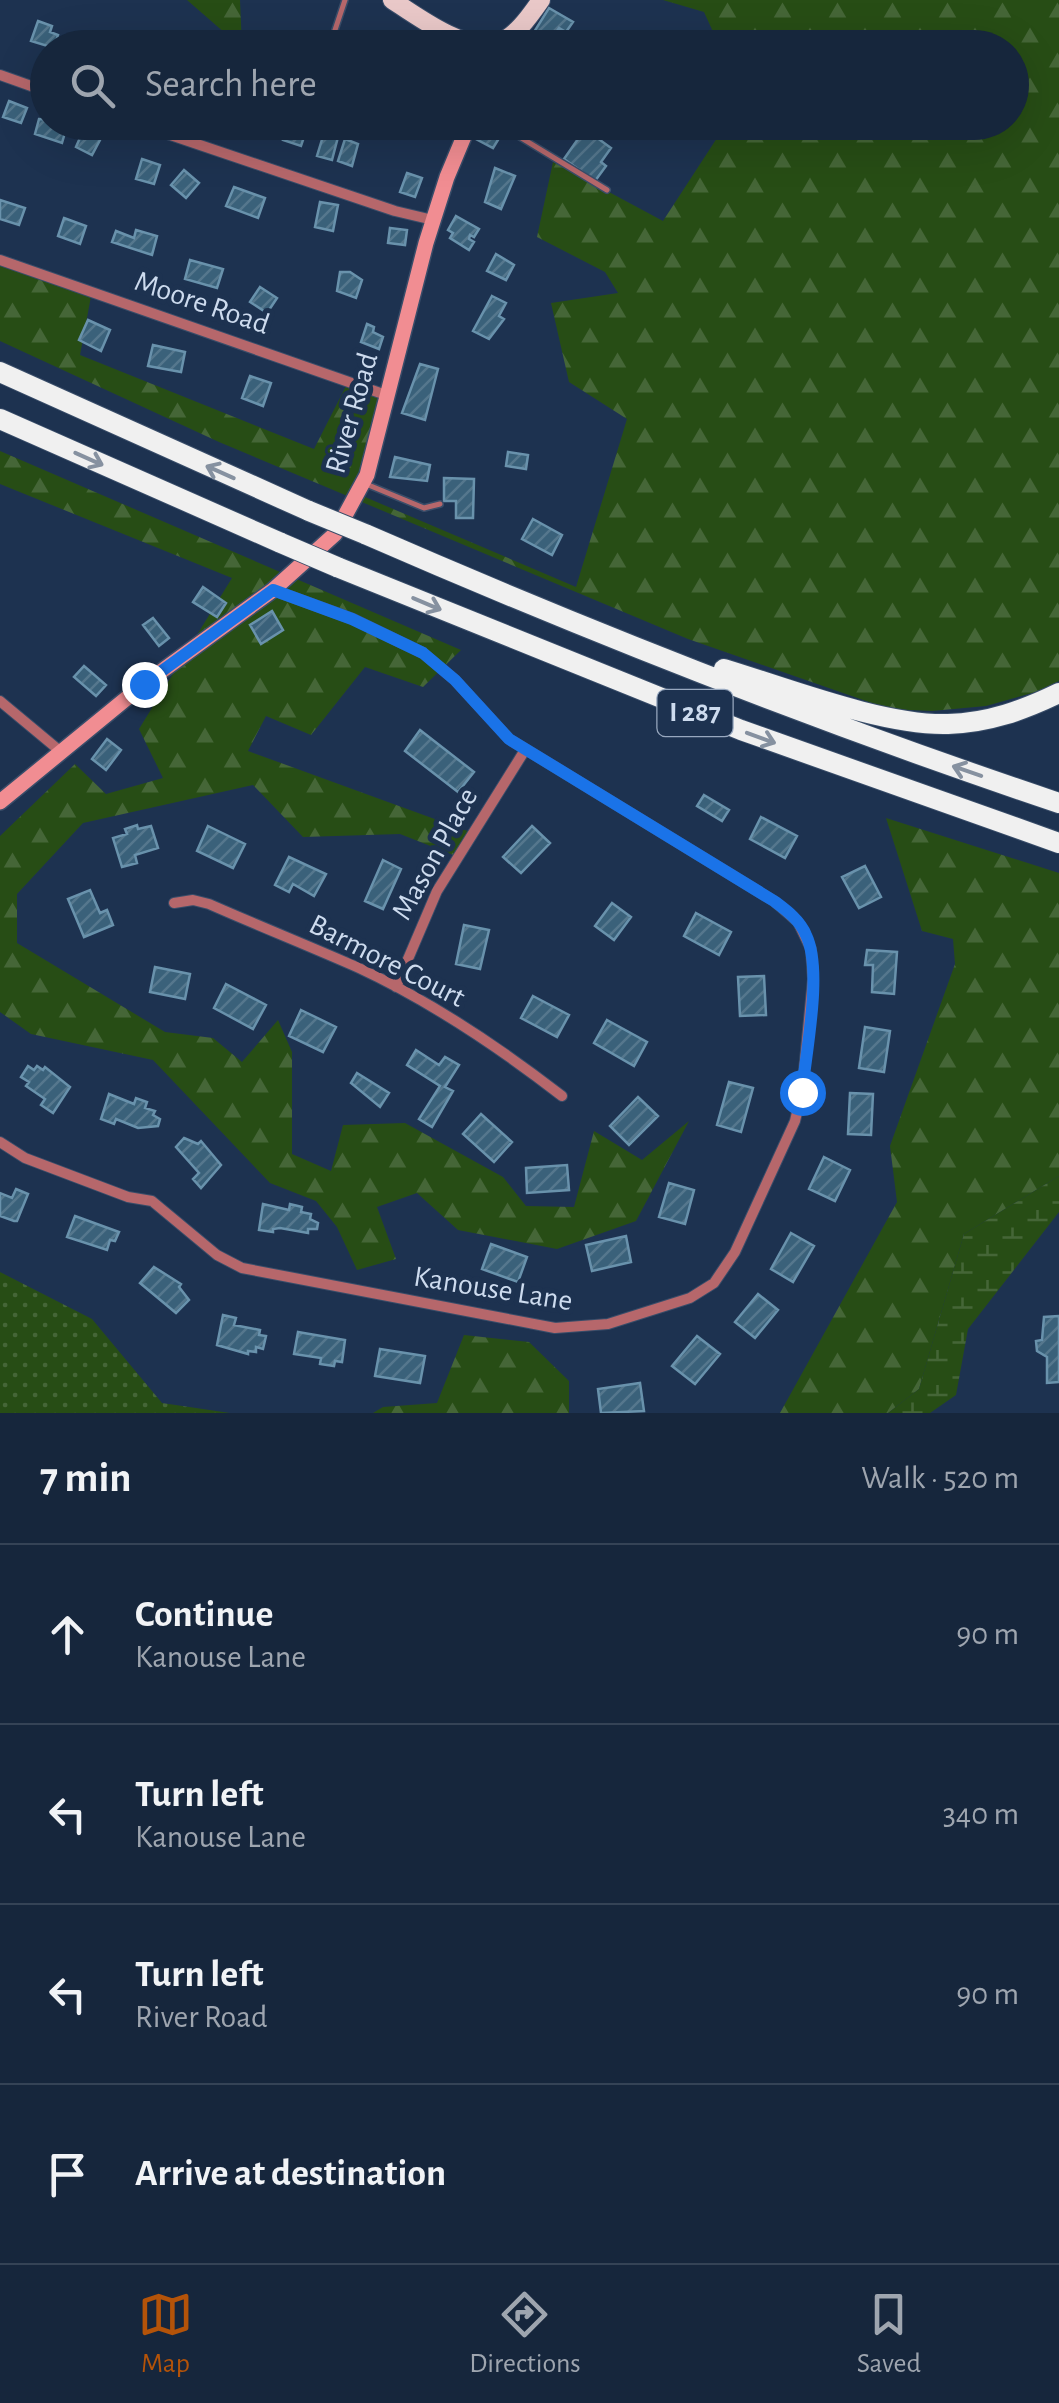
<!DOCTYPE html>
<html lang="en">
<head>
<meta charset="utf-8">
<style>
	:root { --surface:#16263c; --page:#1f2e43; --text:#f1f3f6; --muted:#9ea5af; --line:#354356; --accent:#b45309 }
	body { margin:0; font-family:"Alegreya Sans",sans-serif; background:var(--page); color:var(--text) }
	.stop { position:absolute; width:30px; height:30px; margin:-22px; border:8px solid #1a73e8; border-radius:50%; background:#fff }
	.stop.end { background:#1a73e8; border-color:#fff; box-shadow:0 2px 10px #0008 }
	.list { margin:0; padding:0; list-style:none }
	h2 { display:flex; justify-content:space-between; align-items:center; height:130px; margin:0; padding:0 40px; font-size:42px }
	h2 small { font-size:32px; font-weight:400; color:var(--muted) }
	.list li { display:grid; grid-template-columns:65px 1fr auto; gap:30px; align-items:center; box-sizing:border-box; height:180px; padding:0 40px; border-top:2px solid var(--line) }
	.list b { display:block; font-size:38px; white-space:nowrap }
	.list p { margin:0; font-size:32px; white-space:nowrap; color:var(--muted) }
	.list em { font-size:32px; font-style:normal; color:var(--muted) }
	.icon { flex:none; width:55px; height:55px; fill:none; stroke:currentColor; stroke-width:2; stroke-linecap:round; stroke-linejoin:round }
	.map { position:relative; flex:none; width:1059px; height:1413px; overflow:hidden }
	.search { position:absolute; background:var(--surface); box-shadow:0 10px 40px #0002; left:30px; right:30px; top:30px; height:110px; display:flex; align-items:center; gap:25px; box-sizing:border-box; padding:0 35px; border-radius:55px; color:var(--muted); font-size:38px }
	.sheet { height:850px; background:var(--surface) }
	nav { display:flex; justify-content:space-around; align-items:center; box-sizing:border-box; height:140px; border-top:2px solid var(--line); background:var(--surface); font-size:28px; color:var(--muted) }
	nav a { display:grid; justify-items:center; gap:5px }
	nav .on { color:var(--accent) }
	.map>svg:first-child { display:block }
</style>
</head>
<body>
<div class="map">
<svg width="1059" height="1413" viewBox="0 0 1059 1413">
	<defs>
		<pattern id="grass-dots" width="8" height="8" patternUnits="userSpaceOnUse" patternTransform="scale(2.5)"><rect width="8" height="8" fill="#274d15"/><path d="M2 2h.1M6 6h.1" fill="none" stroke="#456637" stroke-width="1.8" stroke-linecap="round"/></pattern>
		<pattern id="forest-firs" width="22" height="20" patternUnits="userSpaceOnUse" patternTransform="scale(2.5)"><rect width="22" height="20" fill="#274d15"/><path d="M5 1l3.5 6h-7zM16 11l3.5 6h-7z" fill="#456637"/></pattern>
		<pattern id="wetland-marsh" width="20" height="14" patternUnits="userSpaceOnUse" patternTransform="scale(2.5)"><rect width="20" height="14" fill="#274d15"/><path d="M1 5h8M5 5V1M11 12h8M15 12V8" fill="none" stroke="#456637"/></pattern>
		<pattern id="building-hatch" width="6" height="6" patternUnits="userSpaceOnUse" patternTransform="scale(2.5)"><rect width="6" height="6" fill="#3a617a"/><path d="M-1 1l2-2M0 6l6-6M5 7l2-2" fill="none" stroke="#55778d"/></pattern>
	</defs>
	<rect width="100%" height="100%" fill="#1d3250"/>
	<!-- grass -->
	<path fill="url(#grass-dots)" d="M0 1272 92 1319 162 1403 230 1413H0Z"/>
	<!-- forest -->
	<path fill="url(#forest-firs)" d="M187 0H240L242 47H241Z
		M663 0H1059V681L1036 692 986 706 932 711 889 709 688 639 219 442 0 341V258L92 291 80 355 314 449 346 386 390 400 365 497 576 587 627 419 569 382 551 303 618 293 605 272 537 237 553 162 663 221 717 138 693 123 1012 122V48L720 47 704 12Z
		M0 451 461 650 423 687 365 667 311 735 266 716 248 751 473 833 461 858 400 834 303 837 253 785 83 823 17 894V943L165 1032 213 1038 242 1062 278 1020 292 1052V1154L331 1171 343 1125 405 1123 503 1177 526 1206 574 1207 594 1131 642 1160 689 1121 636 1221 557 1249 458 1230 417 1193 377 1207 396 1259 357 1270 337 1227 316 1201 270 1183 153 1060 31 1034 0 1012V836L75 764 106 794 163 778 139 729 232 578 0 484Z
		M886 818 1059 873V1176L964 1234 919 1389 888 1413H780L897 1202 890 1146 955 964 953 939 922 931Z
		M464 1335 529 1342 569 1381V1413H373L383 1407 437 1403Z"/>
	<!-- wetland -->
	<path fill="url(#wetland-marsh)" d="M1059 1176V1212L968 1329 956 1395 930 1413H888L919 1389 964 1234Z"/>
	<!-- building -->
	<path fill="url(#building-hatch)" stroke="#6992ac" stroke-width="2.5" d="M549 8 573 22 566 32 559 28 550 42 534 32Z
		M38 21 52 26 50 32 58 35 54 48 31 41Z
		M350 34 386 45V48H340L343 38 348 40Z
		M9 101 27 108 21 123 3 117Z
		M39 119 68 122 62 143 35 134Z
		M289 122H309L301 146 283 140Z
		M481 125 501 135 493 148 474 138Z
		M585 129 611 148 601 162 606 166 595 181 564 159Z
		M83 131 100 140 92 155 76 147Z
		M324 133 338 137 332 160 317 156Z
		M345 139 358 144 352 166 338 161Z
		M142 159 160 165 154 184 136 179Z
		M495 168 515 176 501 209 485 202Z
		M184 170 199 183 186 198 171 185Z
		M407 173 422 178 415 197 400 192Z
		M234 187 265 198 258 218 226 206Z
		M0 200 25 208 19 225 0 219Z
		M320 202 338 205 333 231 315 227Z
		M456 216 479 229 474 237 470 235 469 239 474 242 469 250 450 238 453 233 448 230Z
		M64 218 86 226 80 244 58 236Z
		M390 228 407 230 405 245 388 243Z
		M136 230 157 236 152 255 112 242 116 231 134 238Z
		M496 254 514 265 506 280 487 271Z
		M190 260 223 269 217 288 185 279Z
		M340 272H350L362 280 356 298 337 291Z
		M260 287 277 298 267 313 250 302Z
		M492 296 506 303 499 316 504 319 489 339 473 331Z
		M88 320 110 330 101 351 79 340Z
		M367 324 374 327 373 332 383 337 379 349 361 342Z
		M153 345 185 352 181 372 148 366Z
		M420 364 438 369 425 420 402 413Z
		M250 376 271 383 263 406 242 398Z
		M508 452 528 455 526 469 506 466Z
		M395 457 430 465 427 481 390 477Z
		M444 478 474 479 473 518H456V501H444Z
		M533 519 562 535 552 555 522 539Z
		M203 587 226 603 217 617 193 602Z
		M272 611 283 630 261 644 250 625Z
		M153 618 169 638 159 646 143 625Z
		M84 666 106 685 96 696 74 677Z
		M420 730 474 772 458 792 405 751Z
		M107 739 121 750 106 770 92 759Z
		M704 795 729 810 722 821 697 806Z
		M761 817 797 836 785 858 750 839Z
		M137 825 138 829 151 826 158 848 135 855 137 863 122 867 113 838 127 834 125 829Z
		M208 826 245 844 233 868 197 851Z
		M532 826 550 843 521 873 503 857Z
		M289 857 326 874 314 896 293 884 289 892 275 885Z
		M383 860 401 869 383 909 365 901Z
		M865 866 881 897 859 908 842 877Z
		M90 890 100 913 107 910 113 925 84 937 68 899Z
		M612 903 631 917 614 940 595 926Z
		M696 913 731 932 719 955 684 936Z
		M464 925 489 930 480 969 456 964Z
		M867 950 897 952 894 994 872 992 873 965H865Z
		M155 967 190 974 185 999 150 992Z
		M764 976 766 1015 740 1016 738 977Z
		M226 984 266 1005 253 1029 214 1008Z
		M533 996 569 1015 557 1037 521 1018Z
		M301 1010 336 1027 323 1052 289 1036Z
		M607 1020 647 1042 634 1066 594 1043Z
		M865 1027 890 1031 884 1072 859 1068Z
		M416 1050 439 1065 445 1057 459 1065 445 1087 453 1091 432 1127 419 1119 440 1086 407 1065Z
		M28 1066 34 1070 37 1066 43 1070 45 1067 70 1087 53 1113 41 1105 45 1099 26 1086 29 1082 21 1077Z
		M357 1073 389 1093 380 1107 351 1083Z
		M729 1082 753 1088 741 1132 717 1125Z
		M850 1093 873 1094 871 1135 848 1134Z
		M109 1094 134 1104 136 1098 147 1102 145 1108 155 1111 153 1115 160 1119 158 1126 138 1128 116 1119 114 1124 101 1119Z
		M638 1097 658 1116 629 1145 610 1126Z
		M481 1114 512 1142 494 1162 463 1134Z
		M184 1138 198 1144 201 1141 221 1165 201 1188 193 1179 199 1173 176 1147Z
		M824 1157 850 1170 835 1201 809 1189Z
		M567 1165 569 1190 527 1193 526 1168Z
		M669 1183 694 1190 685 1224 659 1217Z
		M16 1189 28 1194 17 1221H14L0 1216V1193L12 1198Z
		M263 1204 289 1210 290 1204 302 1207 301 1212 311 1214 310 1219 318 1223 317 1229H308V1233L280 1228 273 1229V1232L259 1230Z
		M75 1216 119 1232 115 1241 110 1240 107 1250 67 1237Z
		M791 1233 814 1246 793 1282 771 1269Z
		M626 1236 631 1262 592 1271 586 1245Z
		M491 1244 527 1257 518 1282 482 1269Z
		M154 1267 181 1284 179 1287 189 1300 176 1313 140 1283Z
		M758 1294 778 1310 755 1338 735 1322Z
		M223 1315 236 1318 234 1325 260 1330 259 1335 266 1336 263 1349 256 1347V1352L248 1351V1354L217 1345Z
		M1059 1316V1382L1047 1383V1357L1037 1351 1036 1341 1042 1340 1044 1317Z
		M298 1332 345 1340 342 1362 335 1361 334 1366 320 1364 321 1358 294 1354Z
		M697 1336 720 1354 695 1384 672 1366Z
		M380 1349 425 1356 420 1383 375 1376Z
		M640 1383 644 1411 601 1413 598 1389Z"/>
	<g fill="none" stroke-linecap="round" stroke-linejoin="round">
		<defs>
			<path id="lane" d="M329 48 345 0
				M426 48 434 32
				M421 122 460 138
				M495 122 607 190
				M366 484 424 508 440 504"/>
			<path id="street" d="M0 75 48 92
				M132 122 395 211 433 220
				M0 260 386 395
				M0 701 60 751
				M174 903 193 900 209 904C259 926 309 946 359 968 430 1001 500 1048 562 1096
				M396 987 437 891 525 750
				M0 1142 25 1158 128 1197 152 1201 217 1255 242 1268 555 1328 608 1324 690 1298 714 1283 735 1252 795 1121 802 1091 813 979 811 949 798 922 774 901 509 739 455 680 423 653 353 619 273 590"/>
			<path id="secondary" d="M0 802 144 684 273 590 335 534 367 475 426 243 447 177 470 122"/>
			<path id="primary" d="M392 0C415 15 465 52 495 44 514 39 530 16 541 0"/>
			<path id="highway" d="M0 372 309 511
				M0 419 281 543
				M365 534C592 633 824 724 1059 803
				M337 567 741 730 1059 843
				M724 669C787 688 884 726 948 724 988 723 1024 710 1059 693"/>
		</defs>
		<!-- lane casing -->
		<use href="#lane" stroke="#394d69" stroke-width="8"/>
		<!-- street casing -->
		<use href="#street" stroke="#394d69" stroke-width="12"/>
		<!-- secondary casing -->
		<use href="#secondary" stroke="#394d69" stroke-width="18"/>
		<!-- primary casing -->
		<use href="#primary" stroke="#394d69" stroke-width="20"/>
		<!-- highway casing -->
		<use href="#highway" stroke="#394d69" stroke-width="22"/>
		<!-- lane -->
		<use href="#lane" stroke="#b6676b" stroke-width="5"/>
		<!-- street -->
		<use href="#street" stroke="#b6676b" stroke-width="10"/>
		<!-- secondary -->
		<use href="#secondary" stroke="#f18d92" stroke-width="15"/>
		<!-- primary -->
		<use href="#primary" stroke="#e9c8c8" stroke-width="18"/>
		<!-- highway -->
		<use href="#highway" stroke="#f0f0f0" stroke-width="20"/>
		<defs>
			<path id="highway-bridge" d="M309 511 365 534
				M281 543 337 567"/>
		</defs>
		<!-- highway-bridge casing -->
		<use href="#highway-bridge" stroke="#394d69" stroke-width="22" stroke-linecap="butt"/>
		<!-- highway-bridge -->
		<use href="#highway-bridge" stroke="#f0f0f0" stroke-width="20"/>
	</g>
	<!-- one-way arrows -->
	<defs><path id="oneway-shaft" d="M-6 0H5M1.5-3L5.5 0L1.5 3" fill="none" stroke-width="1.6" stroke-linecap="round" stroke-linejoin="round" transform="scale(2.5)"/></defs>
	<g stroke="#8691a0">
		<use href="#oneway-shaft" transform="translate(89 459) rotate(24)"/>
		<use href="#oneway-shaft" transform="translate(220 472) rotate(-156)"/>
		<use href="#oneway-shaft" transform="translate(427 604) rotate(23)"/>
		<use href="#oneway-shaft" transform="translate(761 738) rotate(20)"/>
		<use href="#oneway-shaft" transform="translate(967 771) rotate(-161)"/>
	</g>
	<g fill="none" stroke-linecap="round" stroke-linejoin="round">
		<!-- route -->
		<path stroke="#1a73e8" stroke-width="12" d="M144 684 273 590 352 619 423 653 455 680 509 739 774 901C786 910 800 920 806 935 823 970 806 1051 802 1092"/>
	</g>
	<g text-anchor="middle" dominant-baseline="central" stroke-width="10" stroke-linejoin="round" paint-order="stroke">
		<!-- shield labels -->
		<rect fill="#1d3250" stroke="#98a8bf" stroke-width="2.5" x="657.5" y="690" width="75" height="46" rx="8"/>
		<g font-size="28" font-weight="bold" fill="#cddbee">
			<text x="695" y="713">I 287</text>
		</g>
		<!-- street labels -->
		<g font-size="30" fill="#cddbee" stroke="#1d3250">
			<text transform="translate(202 303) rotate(19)">Moore Road</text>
			<text transform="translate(352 413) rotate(-74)">River Road</text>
			<text transform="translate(435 854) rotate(-61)">Mason Place</text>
			<text transform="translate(387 961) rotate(27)">Barmore Court</text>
			<text transform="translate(493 1289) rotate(9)">Kanouse Lane</text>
		</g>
	</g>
</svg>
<div class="stop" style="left:802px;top:1092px"></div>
<div class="stop end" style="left:144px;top:684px"></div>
<div class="search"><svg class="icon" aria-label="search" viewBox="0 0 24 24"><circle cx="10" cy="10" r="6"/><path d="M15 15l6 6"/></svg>Search here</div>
</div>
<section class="sheet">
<h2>7 min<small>Walk · 520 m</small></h2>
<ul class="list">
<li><svg class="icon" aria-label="ahead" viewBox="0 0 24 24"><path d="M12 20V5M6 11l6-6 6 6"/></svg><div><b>Continue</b><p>Kanouse Lane</p></div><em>90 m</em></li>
<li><svg class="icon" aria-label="left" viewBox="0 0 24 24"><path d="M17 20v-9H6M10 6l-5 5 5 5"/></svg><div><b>Turn left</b><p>Kanouse Lane</p></div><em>340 m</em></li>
<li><svg class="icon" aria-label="left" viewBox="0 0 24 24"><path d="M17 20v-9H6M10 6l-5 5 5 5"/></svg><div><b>Turn left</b><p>River Road</p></div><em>90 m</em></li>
<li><svg class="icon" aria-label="arrive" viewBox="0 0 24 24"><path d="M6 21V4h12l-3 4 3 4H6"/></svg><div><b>Arrive at destination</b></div></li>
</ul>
</section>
<nav>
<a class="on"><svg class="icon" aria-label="map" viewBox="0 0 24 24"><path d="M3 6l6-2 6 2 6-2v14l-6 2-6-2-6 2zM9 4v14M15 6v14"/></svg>Map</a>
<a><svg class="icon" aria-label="directions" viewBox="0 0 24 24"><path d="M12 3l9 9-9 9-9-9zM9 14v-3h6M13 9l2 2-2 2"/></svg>Directions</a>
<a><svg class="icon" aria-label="saved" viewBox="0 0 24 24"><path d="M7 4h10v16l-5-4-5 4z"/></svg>Saved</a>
</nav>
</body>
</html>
